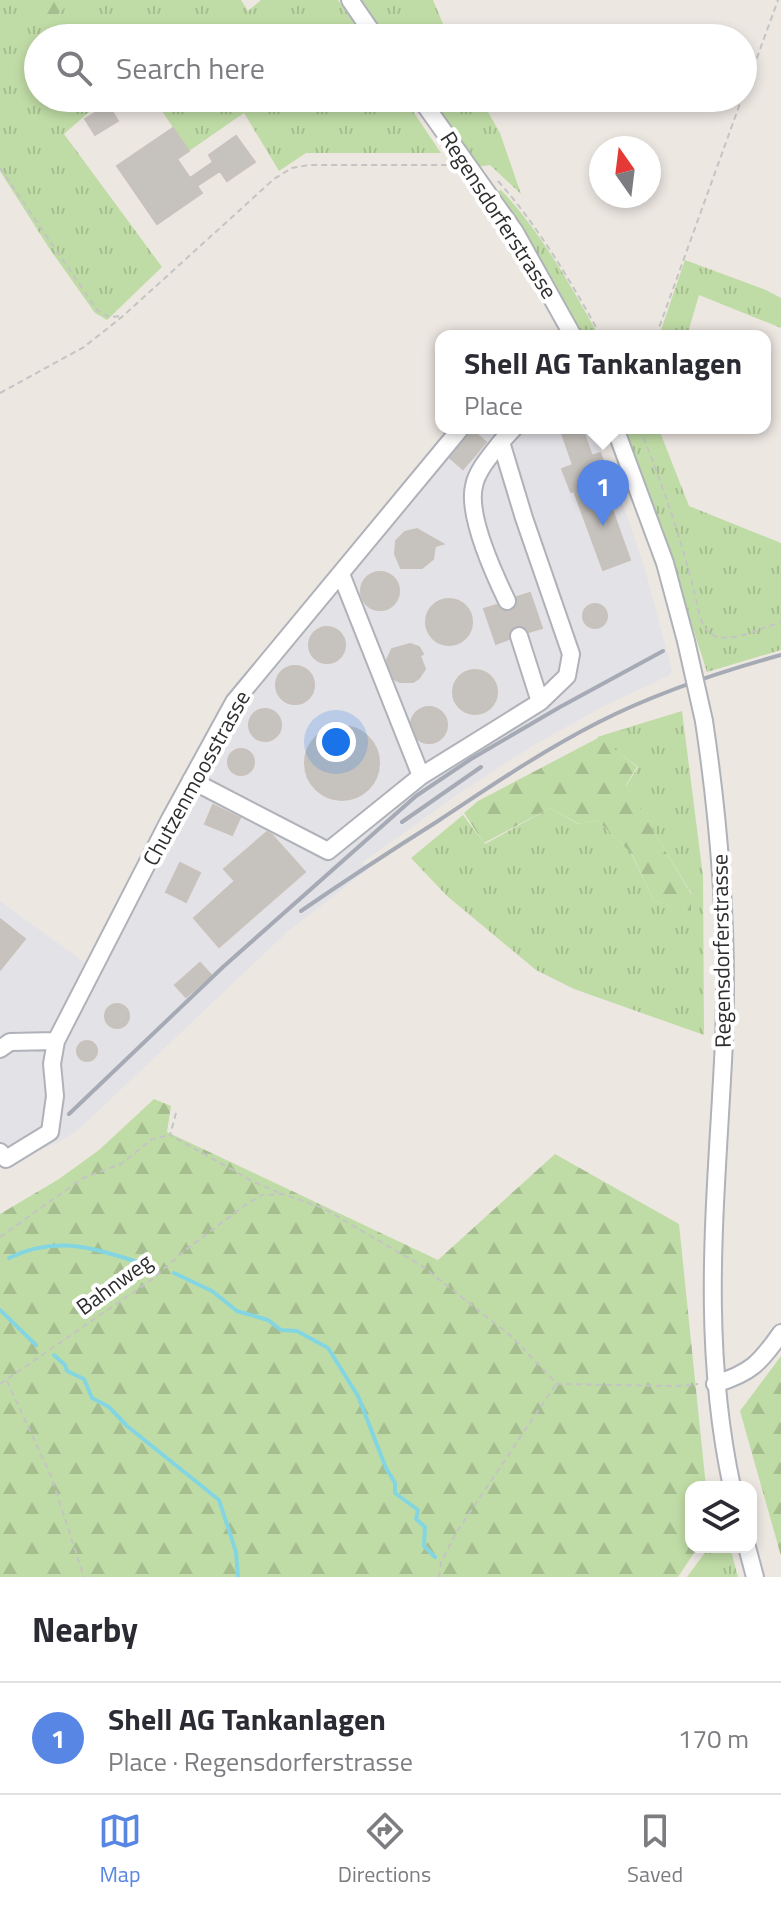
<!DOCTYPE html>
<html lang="en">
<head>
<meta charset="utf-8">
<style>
	:root { --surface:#fff; --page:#f7f7f7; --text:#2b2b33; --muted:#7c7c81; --line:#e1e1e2; --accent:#5886e5 }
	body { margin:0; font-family:"Titillium Web",sans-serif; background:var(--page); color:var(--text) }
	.controls { position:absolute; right:24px; bottom:24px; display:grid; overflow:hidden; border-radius:16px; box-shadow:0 4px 12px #0003 }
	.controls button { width:72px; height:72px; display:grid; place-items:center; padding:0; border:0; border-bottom:2px solid var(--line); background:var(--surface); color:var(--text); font:40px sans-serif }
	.compass { position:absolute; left:589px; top:136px; width:72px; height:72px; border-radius:50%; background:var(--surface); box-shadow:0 4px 12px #0003; rotate:346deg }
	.you { position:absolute; left:336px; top:742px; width:28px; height:28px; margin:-20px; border:6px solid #fff; border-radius:50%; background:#1a73e8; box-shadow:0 0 0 12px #1a73e833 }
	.badge { display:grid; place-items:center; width:52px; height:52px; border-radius:50%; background:var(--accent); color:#fff; font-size:26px; font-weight:700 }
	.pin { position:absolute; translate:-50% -66px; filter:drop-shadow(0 2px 4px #0008) }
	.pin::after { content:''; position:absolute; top:42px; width:28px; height:24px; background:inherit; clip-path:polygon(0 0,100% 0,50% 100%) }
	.popup { position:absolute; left:435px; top:330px; width:336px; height:104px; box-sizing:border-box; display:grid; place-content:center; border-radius:16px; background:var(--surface); filter:drop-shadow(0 2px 6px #0005); font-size:26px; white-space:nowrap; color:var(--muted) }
	.popup b { font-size:30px; color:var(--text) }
	.popup::after { content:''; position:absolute; left:50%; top:100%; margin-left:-16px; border:16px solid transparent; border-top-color:var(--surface) }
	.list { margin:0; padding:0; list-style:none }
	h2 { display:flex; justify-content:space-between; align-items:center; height:104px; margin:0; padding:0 32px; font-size:34px }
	h2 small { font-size:26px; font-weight:400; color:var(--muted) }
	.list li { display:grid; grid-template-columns:52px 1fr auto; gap:24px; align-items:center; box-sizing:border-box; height:112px; padding:0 32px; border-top:2px solid var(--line) }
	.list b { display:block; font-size:30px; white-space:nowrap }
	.list p { margin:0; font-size:26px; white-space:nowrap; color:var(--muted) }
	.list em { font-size:26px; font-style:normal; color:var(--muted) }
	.icon { flex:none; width:44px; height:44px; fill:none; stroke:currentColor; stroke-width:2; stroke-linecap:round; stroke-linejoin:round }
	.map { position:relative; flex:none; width:781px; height:1577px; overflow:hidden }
	.search { position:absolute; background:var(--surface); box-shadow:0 4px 12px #0003; left:24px; right:24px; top:24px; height:88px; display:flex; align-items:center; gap:20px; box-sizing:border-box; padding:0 28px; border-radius:44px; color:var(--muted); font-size:30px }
	.sheet { height:216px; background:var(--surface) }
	nav { display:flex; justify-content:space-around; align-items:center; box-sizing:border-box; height:112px; border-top:2px solid var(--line); background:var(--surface); font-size:22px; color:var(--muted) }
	nav a { display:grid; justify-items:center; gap:4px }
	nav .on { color:var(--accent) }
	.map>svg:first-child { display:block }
</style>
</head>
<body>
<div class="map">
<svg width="781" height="1577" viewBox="0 0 781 1577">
	<defs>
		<pattern id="grass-tufts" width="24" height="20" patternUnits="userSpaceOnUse" patternTransform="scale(2)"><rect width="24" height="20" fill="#c0dca6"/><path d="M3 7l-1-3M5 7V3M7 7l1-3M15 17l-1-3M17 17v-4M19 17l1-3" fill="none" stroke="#a5bd8f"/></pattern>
		<pattern id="forest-firs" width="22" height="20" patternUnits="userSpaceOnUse" patternTransform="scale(2)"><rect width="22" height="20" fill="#c0dca6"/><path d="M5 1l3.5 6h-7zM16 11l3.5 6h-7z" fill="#a5bd8f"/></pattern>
	</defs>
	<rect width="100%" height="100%" fill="#ede7e2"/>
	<!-- industrial -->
	<path fill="#e2e2e7" d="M453 428H593L629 521 646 573 672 671 670 675 602 707 534 745 464 790 363 862 367 870 287 932 78 1130 61 1141 0 1166V901L89 966 230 700Z"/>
	<!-- grass -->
	<path fill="url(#grass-tufts)" d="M0 0H241L248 11 261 0H338L364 38H38V98H105L64 134 162 267 107 320 95 313 49 248 0 171Z
		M360 0H433L449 38H386Z
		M121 98H404L441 153H306L279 171 244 113 189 151 162 111Z
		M428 98H480L500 133 521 194 490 165 478 167Z
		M501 190C541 232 571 286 599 336H580L560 295 497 192Z
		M685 260 766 290 781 298V328L699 295 687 336H659Z
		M623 428H661L660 432 689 506 781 543V650L707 672 650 495Z
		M682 711 703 876 704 1035 574 989 536 970 447 896 411 858 463 815 485 844 550 808 578 824 597 820 631 853 654 901 690 910 691 893 626 786 638 767 597 737Z
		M709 1547H730L738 1577H687Z"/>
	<!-- forest -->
	<path fill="url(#forest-firs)" d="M21 0H74L42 27 23 7Z
		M683 711 600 738 637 767 626 785 691 894V911L654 901 632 854 597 820 579 824 550 808 484 843 464 813 478 801 598 738Z
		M154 1099 171 1106 167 1132 438 1260 555 1154 679 1224 706 1487H691V1547H698L678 1577H0V1214L59 1179 99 1150Z
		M781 1356V1556L740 1411Z"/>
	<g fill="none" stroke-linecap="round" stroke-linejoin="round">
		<!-- stream -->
		<path stroke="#83d6e1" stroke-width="4" d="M9 1258C63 1232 101 1252 155 1267
			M174 1273 212 1291 237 1311 268 1320 281 1330 297 1331 328 1348 358 1396 386 1468 395 1483V1493L418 1510 416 1519 425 1527 424 1546 435 1557
			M0 1310 36 1345
			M54 1355 65 1365 67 1371 84 1379 92 1398 109 1407 127 1426 219 1500 236 1552 238 1577"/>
	</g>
	<!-- building -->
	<path fill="#c6c2bd" stroke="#c9c2bc" stroke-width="2" d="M108 105 118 121 95 135 85 119Z
		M173 128 189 151 177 159 190 178 213 162 209 155 236 136 255 162 227 181 220 171 197 186 202 193 157 224 117 166Z
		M560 428H582L592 456 600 453 605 467 598 470 630 560 603 570 574 491 571 492 562 469 573 465Z
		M473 431 486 442 463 469 450 458Z
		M417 529 443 544 435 546 433 559 422 568H401L395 554 396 541 405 532Z
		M361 591a19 19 0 1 1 38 0a19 19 0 1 1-38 0Z
		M530 593 542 628 529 632 522 626H515L509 633V639L496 644 484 609 497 605 501 610 511 611 516 607 517 597Z
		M426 622a23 23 0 1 1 46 0a23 23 0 1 1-46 0Z
		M583 616a12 12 0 1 1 24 0a12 12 0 1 1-24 0Z
		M309 645a18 18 0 1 1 36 0a18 18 0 1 1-36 0Z
		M410 644 419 647 423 654 420 656 425 669 419 678 413 682H400L394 679 387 660 392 649Z
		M276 685a19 19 0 1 1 38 0a19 19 0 1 1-38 0Z
		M453 692a22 22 0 1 1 44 0a22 22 0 1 1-44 0Z
		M411 725a18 18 0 1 1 36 0a18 18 0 1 1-36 0Z
		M249 725a16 16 0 1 1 32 0a16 16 0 1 1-32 0Z
		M305 763a37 37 0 1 1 74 0a37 37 0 1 1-74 0Z
		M228 762a13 13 0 1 1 26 0a13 13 0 1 1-26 0Z
		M213 805 240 818 232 835 205 824Z
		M267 832 272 835 305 872 219 947 194 918 235 881 224 869Z
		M180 863 200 873 186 902 166 892Z
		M0 919 25 939 0 970Z
		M200 963 211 975 186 997 175 985Z
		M105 1016a12 12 0 1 1 24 0a12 12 0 1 1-24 0Z
		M77 1051a10 10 0 1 1 20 0a10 10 0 1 1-20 0Z"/>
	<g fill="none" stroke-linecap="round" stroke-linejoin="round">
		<!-- minor-tunnel -->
		<path stroke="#c7c2be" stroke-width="16" stroke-dasharray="16 8" stroke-linecap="butt" d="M507 601 519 636"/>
		<defs>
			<path id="minor" d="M350 0 376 38
				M420 98 515 232 573 336
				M615 428 665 563 686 641
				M501 442 514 428
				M341 574 421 776
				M507 601C494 574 467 515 474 486 477 470 491 455 501 442L524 518 571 654 567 676 540 702 519 636
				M704 721C720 827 728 933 724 1041 717 1194 699 1334 732 1487
				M191 780 328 851 421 776 540 702
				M0 1049 10 1042 56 1041
				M0 1152 6 1159 50 1132 55 1096 52 1064 56 1041 170 819 234 702 461 428
				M715 1384C751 1373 760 1363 781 1333
				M747 1547 755 1577"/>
		</defs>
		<!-- minor casing -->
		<use href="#minor" stroke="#afb2b8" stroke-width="20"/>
		<!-- path -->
		<path stroke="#c4c4c4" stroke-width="2" stroke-dasharray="6 4" stroke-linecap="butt" d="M743 96 778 0
			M0 168 97 310 109 317 121 316
			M498 181C539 227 571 282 601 336
			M656 336 742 98
			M0 393 84 347 123 316 274 179 292 168 309 165H448
			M640 428C662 484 682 540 696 599 699 612 701 631 715 636 733 643 764 627 781 622
			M176 1113 170 1135 254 1182 282 1194
			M0 1237 83 1178 121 1164 152 1139 170 1135
			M7 1381 51 1476 84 1577
			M0 1384 151 1280 188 1248 244 1206 262 1195 283 1194 323 1208 422 1266 511 1336 557 1384 678 1386 698 1384
			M439 1577 441 1562 456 1533 556 1384"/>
		<!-- minor -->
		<use href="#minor" stroke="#fff" stroke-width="16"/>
		<!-- rail -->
		<path stroke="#a5aab5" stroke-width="4" d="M402 822 481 767
			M301 911C346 880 392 850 438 821 491 786 542 751 599 722 656 693 719 672 781 655
			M69 1114 223 967 416 796 471 759 560 707 663 651"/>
		<defs>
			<path id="minor-bridge" d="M686 641 704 721"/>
		</defs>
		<!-- minor-bridge casing -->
		<use href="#minor-bridge" stroke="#afb2b8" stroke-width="20" stroke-linecap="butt"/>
		<!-- minor-bridge -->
		<use href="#minor-bridge" stroke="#fff" stroke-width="16"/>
	</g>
	<g text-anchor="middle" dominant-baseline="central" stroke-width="8" stroke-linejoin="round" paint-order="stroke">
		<!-- street labels -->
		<g font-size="22" fill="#2e2e2e" stroke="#fff">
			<text transform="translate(499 215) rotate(57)">Regensdorferstrasse</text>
			<text transform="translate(196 778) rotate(-61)">Chutzenmoosstrasse</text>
			<text transform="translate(721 951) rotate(-91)">Regensdorferstrasse</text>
			<text transform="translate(114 1284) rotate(-36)">Bahnweg</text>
		</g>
	</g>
</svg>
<div class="controls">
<button><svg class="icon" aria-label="layers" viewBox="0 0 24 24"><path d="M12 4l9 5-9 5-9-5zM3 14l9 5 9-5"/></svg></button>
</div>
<svg class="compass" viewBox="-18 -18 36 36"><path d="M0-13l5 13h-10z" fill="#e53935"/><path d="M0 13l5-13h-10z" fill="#7c7c81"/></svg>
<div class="you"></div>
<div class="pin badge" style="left:603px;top:526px">1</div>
<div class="popup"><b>Shell AG Tankanlagen</b>Place</div>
<div class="search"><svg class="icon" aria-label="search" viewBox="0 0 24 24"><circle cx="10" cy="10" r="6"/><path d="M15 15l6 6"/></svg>Search here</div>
</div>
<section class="sheet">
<h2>Nearby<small></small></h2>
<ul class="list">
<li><span class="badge">1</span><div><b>Shell AG Tankanlagen</b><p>Place · Regensdorferstrasse</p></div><em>170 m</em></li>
</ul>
</section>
<nav>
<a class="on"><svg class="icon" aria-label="map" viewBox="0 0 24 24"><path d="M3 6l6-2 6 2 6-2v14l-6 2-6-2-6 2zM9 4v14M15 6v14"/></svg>Map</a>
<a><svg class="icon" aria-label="directions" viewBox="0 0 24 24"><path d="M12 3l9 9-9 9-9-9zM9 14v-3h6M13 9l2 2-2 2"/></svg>Directions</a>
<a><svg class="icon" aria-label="saved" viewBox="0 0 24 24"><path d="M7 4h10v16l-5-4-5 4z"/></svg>Saved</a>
</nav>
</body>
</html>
